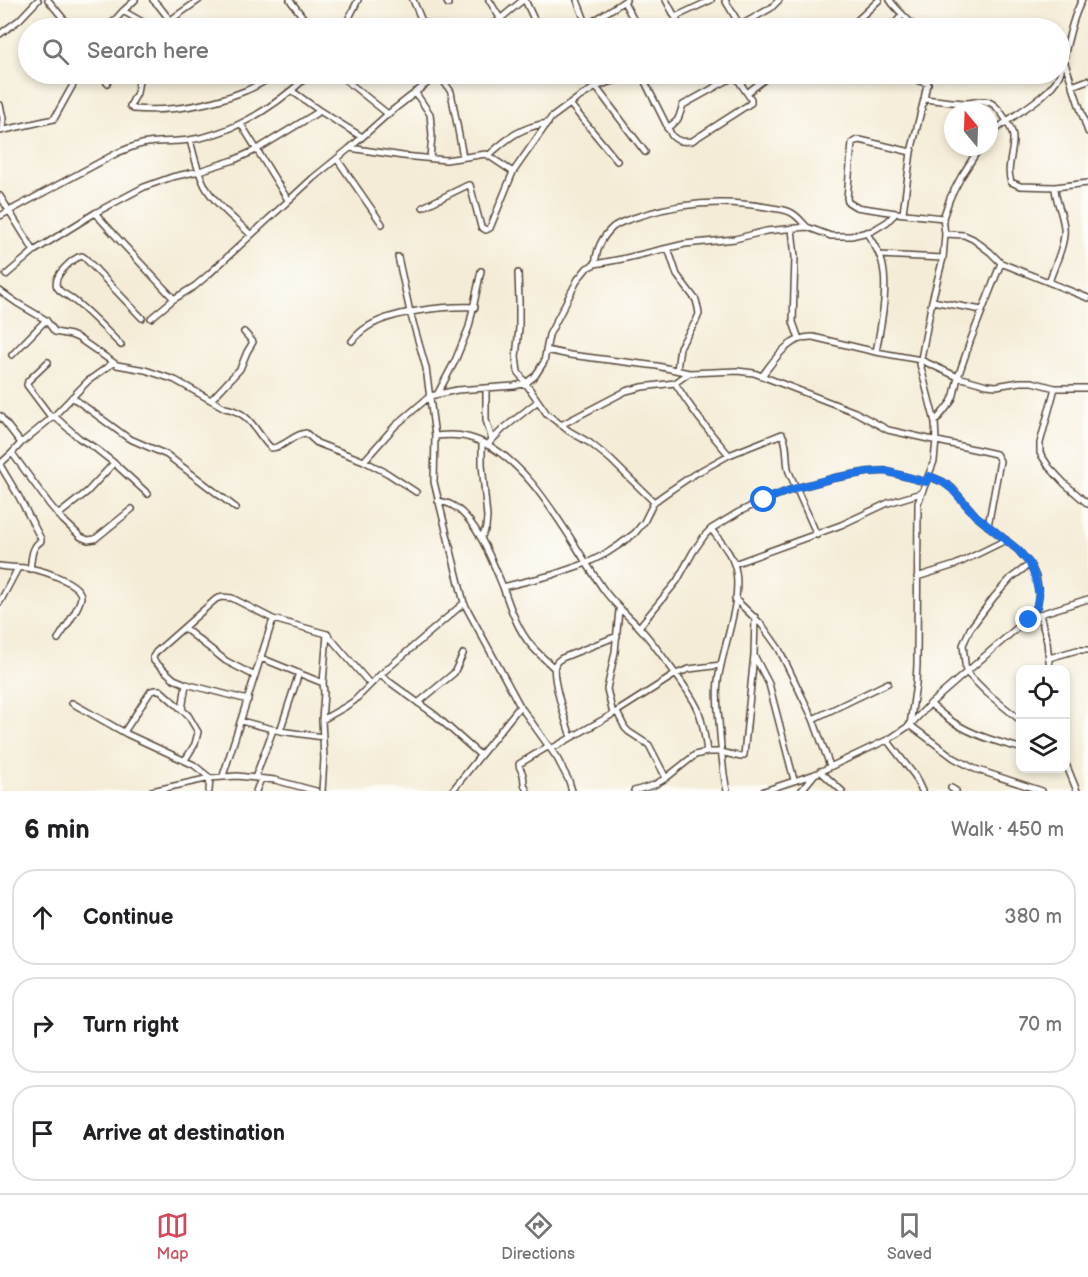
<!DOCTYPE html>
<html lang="en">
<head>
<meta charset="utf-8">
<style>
	:root { --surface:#fff; --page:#f6f6f6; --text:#202124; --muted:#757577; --line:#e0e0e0; --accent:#d1495b }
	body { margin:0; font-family:"Balsamiq Sans",sans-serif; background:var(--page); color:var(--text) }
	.controls { position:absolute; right:18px; bottom:18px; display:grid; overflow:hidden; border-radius:12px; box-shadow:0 3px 9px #0003 }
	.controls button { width:54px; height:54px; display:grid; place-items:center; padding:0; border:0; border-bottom:2px solid var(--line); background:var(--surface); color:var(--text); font:30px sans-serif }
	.compass { position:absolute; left:944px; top:102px; width:54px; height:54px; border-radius:50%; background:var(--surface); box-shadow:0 3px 9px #0003; rotate:341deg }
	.stop { position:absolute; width:18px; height:18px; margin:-14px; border:4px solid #1a73e8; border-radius:50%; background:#fff }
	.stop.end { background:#1a73e8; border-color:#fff; box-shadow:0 2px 6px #0008 }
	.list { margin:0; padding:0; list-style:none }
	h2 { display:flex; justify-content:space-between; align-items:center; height:78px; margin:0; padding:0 24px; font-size:26px }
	h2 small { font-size:20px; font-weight:400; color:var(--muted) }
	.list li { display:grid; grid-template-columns:39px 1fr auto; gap:18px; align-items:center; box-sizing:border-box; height:96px; margin:0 12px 12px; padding:0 12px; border:2px solid var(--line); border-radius:24px }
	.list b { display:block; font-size:22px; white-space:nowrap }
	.list em { font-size:20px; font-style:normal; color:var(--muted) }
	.icon { flex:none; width:33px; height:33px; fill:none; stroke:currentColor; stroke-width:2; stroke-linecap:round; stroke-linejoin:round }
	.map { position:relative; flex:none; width:1088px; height:791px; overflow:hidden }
	.search { position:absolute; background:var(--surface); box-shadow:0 3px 9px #0003; left:18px; right:18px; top:18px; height:66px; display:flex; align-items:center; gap:15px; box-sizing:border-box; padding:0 21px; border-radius:33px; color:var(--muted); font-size:22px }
	.sheet { height:402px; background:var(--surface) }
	nav { display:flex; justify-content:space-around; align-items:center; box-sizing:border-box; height:84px; border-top:2px solid var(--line); background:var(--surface); font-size:16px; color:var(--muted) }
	nav a { display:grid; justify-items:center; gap:3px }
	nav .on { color:var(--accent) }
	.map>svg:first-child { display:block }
</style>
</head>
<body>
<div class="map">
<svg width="1088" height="791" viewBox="0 0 1088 791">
	<rect width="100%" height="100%" fill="#fdfcf7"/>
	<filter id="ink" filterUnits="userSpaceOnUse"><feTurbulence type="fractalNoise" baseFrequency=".0167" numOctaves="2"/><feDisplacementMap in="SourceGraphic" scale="12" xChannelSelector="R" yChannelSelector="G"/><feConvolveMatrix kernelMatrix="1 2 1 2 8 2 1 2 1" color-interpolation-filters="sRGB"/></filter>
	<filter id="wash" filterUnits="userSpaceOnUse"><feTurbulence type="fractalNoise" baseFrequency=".008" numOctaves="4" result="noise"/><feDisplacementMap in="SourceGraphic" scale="24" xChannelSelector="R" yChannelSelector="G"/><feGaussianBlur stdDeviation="1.35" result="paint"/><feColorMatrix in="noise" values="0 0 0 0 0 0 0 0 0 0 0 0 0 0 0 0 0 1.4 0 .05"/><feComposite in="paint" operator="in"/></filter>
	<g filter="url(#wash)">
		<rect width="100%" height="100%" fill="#f4ecd7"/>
	</g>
	<g filter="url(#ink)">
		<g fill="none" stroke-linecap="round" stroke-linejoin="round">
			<defs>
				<path id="minor" d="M48 0 71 28
					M153 0 159 6 176 28
					M290 0 311 28
					M413 0 425 28
					M446 0 448 4
					M489 0 500 18
					M525 0 538 28
					M577 0 587 26
					M666 0 681 28
					M725 0 741 27
					M890 0C897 11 908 18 915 28
					M624 2 638 28
					M123 11 153 28
					M675 17 711 0
					M587 25 626 0
					M108 28 123 11 135 0
					M159 28 199 0
					M346 28 349 18 358 0
					M489 28 523 0
					M736 28 771 8 779 0
					M849 28 879 0
					M891 28 902 15
					M0 34 19 20 38 0
					M1065 63 1088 132
					M140 74 137 93 130 106 133 109C171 112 209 105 245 91 256 87 267 79 278 74
					M338 74 388 114
					M439 74 451 92 463 157
					M641 74 672 136C678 142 684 142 692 141L751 103V99L734 74
					M906 74 915 79 928 84
					M107 83 112 74
					M1072 86 1088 80
					M596 87 645 152
					M415 92 430 114 432 135 430 158
					M747 93 765 79 766 74
					M924 99C938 100 952 103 966 103 973 103 983 99 989 102 999 106 1014 129 1013 140 1013 154 1006 169 1011 182L1020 186 1055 187
					M570 104 617 161
					M0 105 3 118 2 130
					M320 111 362 137
					M241 124 288 200
					M667 128C682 118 677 120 683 105L735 76
					M0 131 54 119 79 74
					M989 136C1008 116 1047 100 1059 76 1063 67 1064 58 1066 49 1070 32 1074 15 1082 0
					M190 140C194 155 197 171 205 186 214 203 237 221 251 235
					M350 148 403 156 446 160 486 154 513 172
					M489 155C509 137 521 127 548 123
					M337 159 382 224
					M0 196 34 251
					M423 207 468 185H470L481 227 486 230 490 228 513 172 551 118 578 98 596 87 609 82 642 74
					M95 213 122 243 174 299
					M896 213 856 207 848 202 847 198 852 143 855 141 860 140 911 152
					M903 213 911 152 924 99 929 74
					M0 216 117 153C127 149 137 144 148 143 161 141 176 142 189 140 235 133 277 105 310 74
					M792 229 795 257 793 322 799 339
					M866 232C872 241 879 251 882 262 889 288 881 325 876 352
					M945 234 964 235 973 239 990 252 1001 263 1088 298
					M668 248 677 275 696 300 698 308 699 314 696 321 680 347 677 370
					M879 255 943 258
					M398 257 410 312 426 368 435 436 434 482 464 603 520 706 557 758 569 781 572 791
					M595 264C597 249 601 238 613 227 621 221 633 218 643 215 684 202 729 200 772 208 777 209 784 209 790 212 797 215 802 222 807 227
					M518 273 519 301V328L516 357 518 372 547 414 569 431 590 443 610 459 654 502
					M6 275 34 251 95 213 144 187 172 177 199 171 234 160 256 150 320 111 292 91
					M1049 282C1054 267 1066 243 1064 228 1063 213 1055 201 1055 187L1088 183
					M0 291 17 303 46 320 55 332 71 335 78 338 117 365 145 370 175 380 225 408C252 413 254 431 271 448 284 448 293 434 306 433L317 443 364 461 387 473 416 492
					M932 301 982 310
					M151 318 174 299 195 286 209 274 313 178 350 148 388 114 439 74
					M352 341C356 336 361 331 366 328 390 311 445 306 475 307
					M121 345C105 330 90 312 72 299 68 295 60 293 57 287 52 276 73 258 82 256L85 258 142 318
					M546 350 570 355 657 366 689 373 737 371 754 373 855 412 888 430 996 454 1000 461 988 526
					M12 355 46 320
					M48 362 28 381 27 385 51 417
					M762 376C775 359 789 336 813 337L876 352 921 360 958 377 987 385 996 386 1020 382H1032L1055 388H1088
					M675 383C691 409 709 432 729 455
					M1055 388 1040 443V453L1049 467 1065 484 1088 504
					M486 389V420L492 440
					M438 393 455 361 469 327 481 271
					M72 397 128 438 167 455 236 508
					M211 400 240 369 247 352 253 342 244 332
					M0 416 21 443
					M54 416 79 438 95 448 114 463 148 494
					M935 422 951 402 954 395 958 377 971 339 1001 263
					M561 425 626 391 642 387 675 383 689 373
					M435 436C446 435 456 434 467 437 528 451 570 542 604 590 614 604 626 614 638 626 652 641 663 657 675 673 683 684 691 695 697 707 703 721 705 737 707 752
					M487 445 503 429 538 401
					M12 453 50 505 63 520 81 537 88 540 95 539 132 509
					M364 461 395 426 430 396 457 390 514 386 526 383 535 376 544 362 549 335 578 279 587 268 595 264 622 259 685 244 735 239 766 231 807 227 831 236H851L872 231 887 222 896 213 943 218
					M0 464 12 453 21 443 54 416 88 381 113 363
					M0 465 19 497 41 539V541C31 547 32 558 30 569
					M929 476 943 482 952 488 976 516 1018 550 1030 564 1036 577 1039 594 1037 606 1030 618
					M438 501C444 502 450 503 455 507 478 522 493 563 503 587L552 575 587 563 607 553 619 545 635 533 644 522 654 502 665 494 693 475 729 455 782 434C789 445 785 460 789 472L817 535
					M58 515 87 492 114 463
					M711 529C719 540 730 551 734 564 745 595 722 648 718 681 716 695 718 709 719 722 721 745 722 769 727 791
					M481 538 486 528 487 517 482 464V443
					M734 564 841 525 888 503 921 493
					M0 566C11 568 23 567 33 569 44 571 81 583 81 597 80 607 64 630 58 639
					M917 577 955 565 1006 540
					M503 587C510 607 517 628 530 644 537 653 546 660 554 668
					M735 599 762 625 779 649 813 719 830 766
					M0 602 18 568
					M1040 614 1047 642 1050 670
					M639 627 677 581 693 552 705 535 711 529 739 512 764 500 796 488 834 478 868 472 885 471 926 482
					M184 628 226 661 255 676
					M755 657 769 684 794 780
					M261 658 323 683
					M1049 658 1077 650H1088
					M380 675 435 715 480 755
					M248 700 186 684 174 679 154 661 153 657 156 652 216 599 222 597 232 598 273 619 327 634 370 684
					M72 703 127 734 194 765 210 778 209 791
					M418 703 454 673 463 654
					M930 704C938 710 945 717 953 722 973 735 997 742 1020 748
					M182 710 186 684
					M617 712 625 728 629 732 649 745 666 778
					M613 714 607 689 615 652 619 610
					M813 719 888 683
					M322 720 324 693 323 683 327 634
					M1020 720 986 692 966 672 963 645 970 629 994 597 1011 578 1030 564
					M241 721 280 731 323 737
					M910 725 916 684 917 664 918 503 934 461 936 440 935 422 920 364 932 301 943 258 945 234 943 218 950 198 961 177 980 147
					M910 725 954 758 975 769 1042 791
					M280 731 299 673
					M124 732 151 691 155 690H160L188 715 198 732 195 744 185 760
					M571 737C566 722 551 678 555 665 557 660 558 661 562 658L617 636
					M887 740 915 776 922 791
					M551 749 613 714 676 674 689 669 721 665
					M1066 764 1077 791
					M820 771 842 791
					M223 776 273 619
					M255 778 273 730
					M951 788 956 791
					M152 791 210 778 237 776 275 780 316 791
					M256 791 261 779
					M322 791 324 759 322 720 345 707 354 701 380 675 464 603
					M452 791 520 706
					M527 791C522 783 525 783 523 775 522 770 519 769 519 764L549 746
					M634 791 654 785 666 778 695 755 707 752H721L741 757 744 755 754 655 755 617
					M764 791 815 774 891 738 910 725 930 704 1018 627 1040 614 1088 599
					M801 791 815 774"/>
			</defs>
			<!-- minor casing -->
			<use href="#minor" stroke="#57473a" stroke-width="8"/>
			<!-- minor -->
			<use href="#minor" stroke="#fff" stroke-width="5"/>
		</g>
	</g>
	<g fill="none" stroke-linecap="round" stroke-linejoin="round" filter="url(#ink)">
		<!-- route -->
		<path stroke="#1a73e8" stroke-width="8" d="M764 500 796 488 834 478 868 472 885 471 926 482 929 476 943 482 952 489 976 516 1018 550 1030 564 1035 577 1039 594 1037 606 1029 620"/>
	</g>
</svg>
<div class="controls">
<button><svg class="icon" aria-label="locate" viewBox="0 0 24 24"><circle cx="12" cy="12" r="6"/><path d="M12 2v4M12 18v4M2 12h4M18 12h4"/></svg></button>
<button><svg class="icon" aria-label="layers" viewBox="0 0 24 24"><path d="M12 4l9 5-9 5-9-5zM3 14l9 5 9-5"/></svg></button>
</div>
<svg class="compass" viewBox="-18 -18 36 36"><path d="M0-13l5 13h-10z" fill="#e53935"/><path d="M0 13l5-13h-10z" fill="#757577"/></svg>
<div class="stop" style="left:764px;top:500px"></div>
<div class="stop end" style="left:1029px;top:620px"></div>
<div class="search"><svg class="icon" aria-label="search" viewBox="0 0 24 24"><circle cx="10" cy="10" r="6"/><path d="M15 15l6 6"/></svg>Search here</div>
</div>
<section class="sheet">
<h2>6 min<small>Walk · 450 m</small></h2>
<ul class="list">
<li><svg class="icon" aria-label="ahead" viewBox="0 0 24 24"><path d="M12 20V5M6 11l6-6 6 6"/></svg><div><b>Continue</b></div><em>380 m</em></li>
<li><svg class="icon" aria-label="right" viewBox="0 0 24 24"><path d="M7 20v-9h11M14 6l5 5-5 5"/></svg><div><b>Turn right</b></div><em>70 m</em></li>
<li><svg class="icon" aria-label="arrive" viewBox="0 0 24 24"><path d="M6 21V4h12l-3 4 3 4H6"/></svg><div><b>Arrive at destination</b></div></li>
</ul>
</section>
<nav>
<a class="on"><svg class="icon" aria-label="map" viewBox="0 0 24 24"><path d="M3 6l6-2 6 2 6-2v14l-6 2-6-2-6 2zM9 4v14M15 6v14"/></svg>Map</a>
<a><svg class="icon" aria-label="directions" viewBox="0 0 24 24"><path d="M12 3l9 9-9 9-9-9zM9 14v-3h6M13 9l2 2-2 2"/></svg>Directions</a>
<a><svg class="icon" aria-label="saved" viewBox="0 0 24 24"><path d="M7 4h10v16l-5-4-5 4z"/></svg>Saved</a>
</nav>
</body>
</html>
